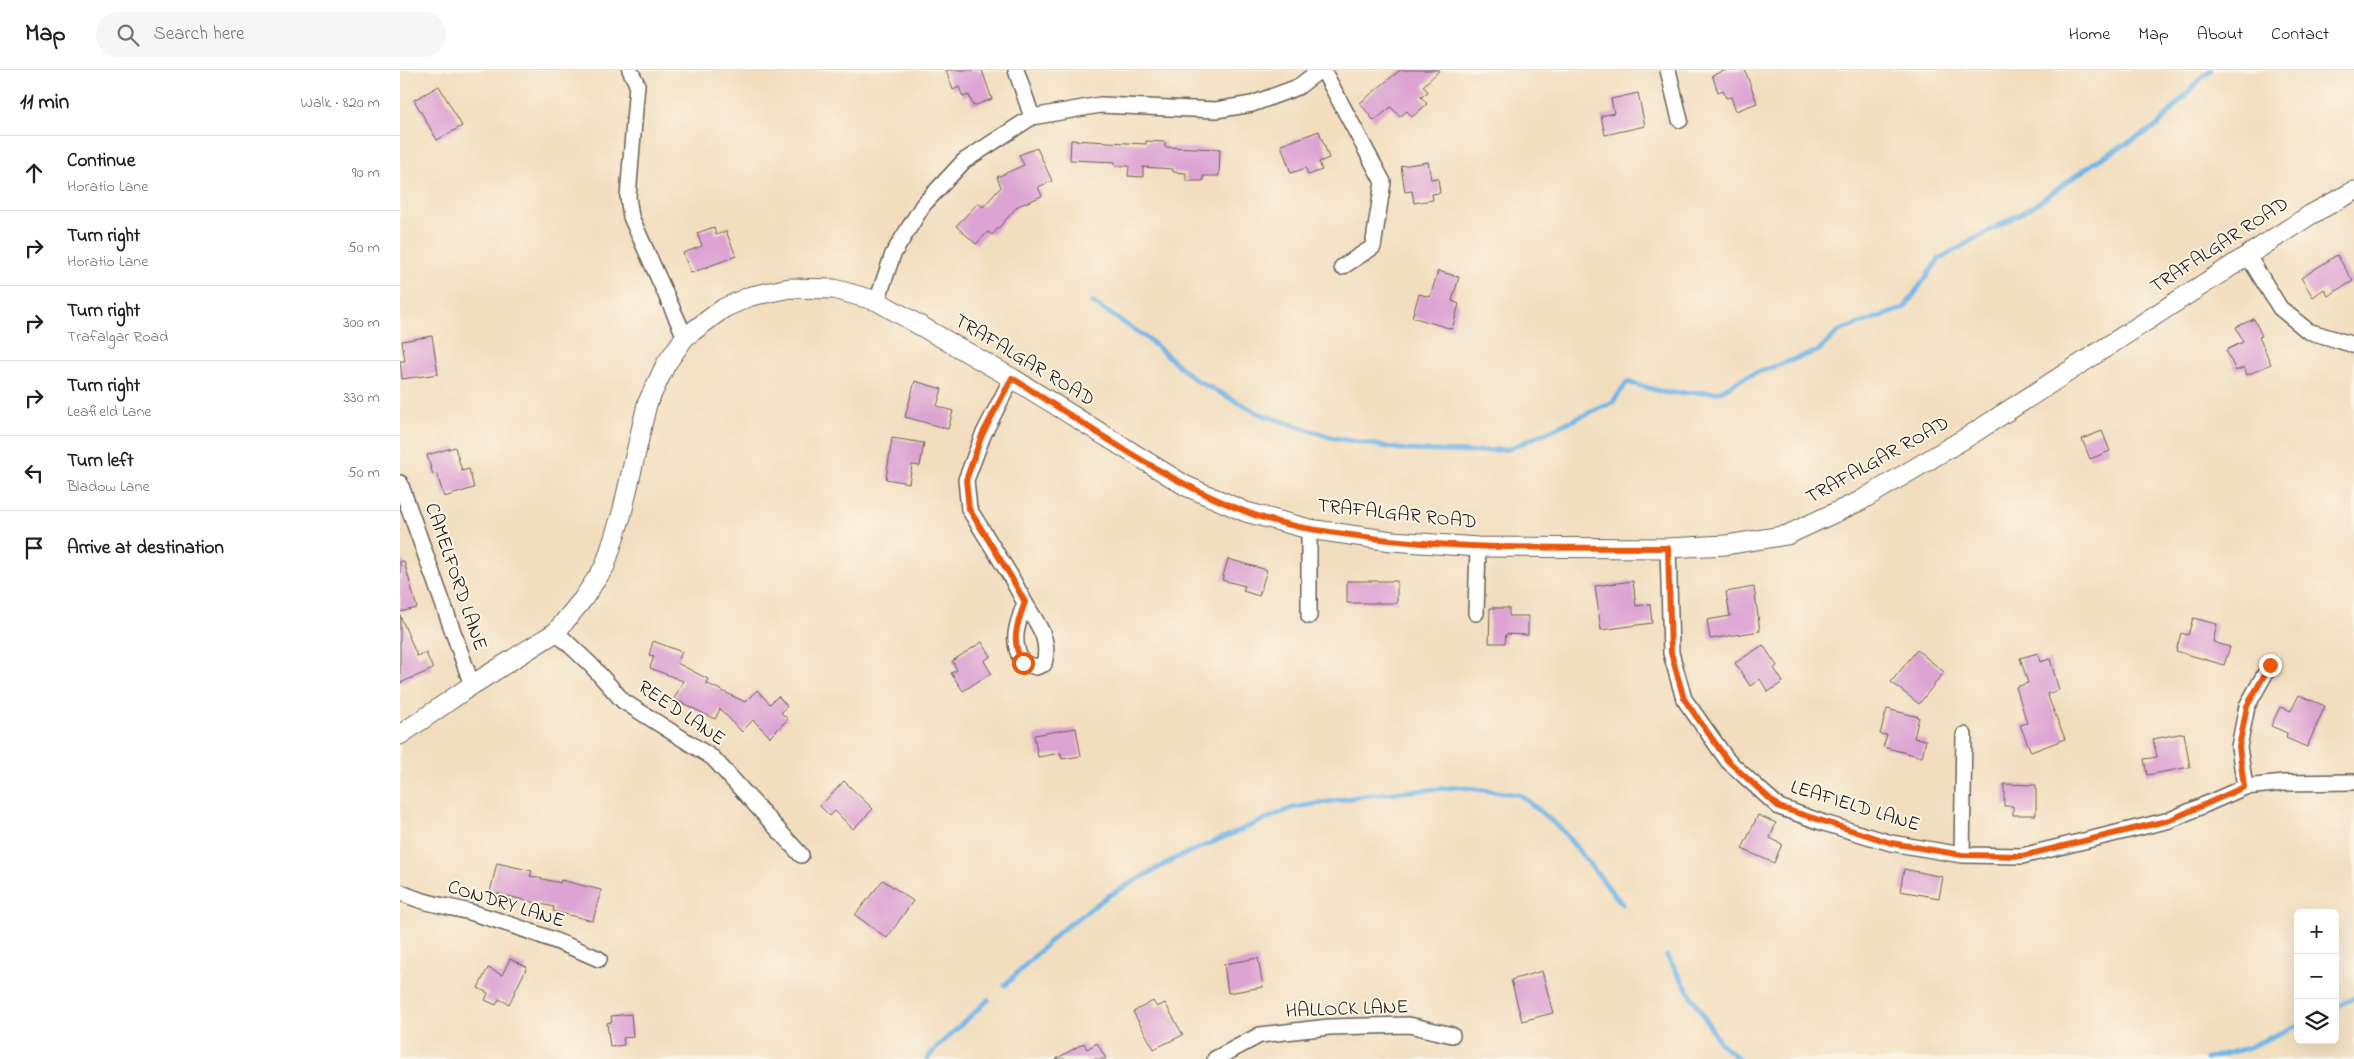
<!DOCTYPE html>
<html lang="en">
<head>
<meta charset="utf-8">
<style>
	:root { --surface:#fff; --page:#f6f6f6; --text:#202124; --muted:#757577; --line:#e0e0e0 }
	body { margin:0; font-family:"Indie Flower",sans-serif; background:var(--page); color:var(--text) }
	.controls { position:absolute; right:15px; bottom:15px; display:grid; overflow:hidden; border-radius:8px; box-shadow:0 5px 20px #0002 }
	.controls button { width:45px; height:45px; display:grid; place-items:center; padding:0; border:0; border-bottom:1px solid var(--line); background:var(--surface); color:var(--text); font:25px sans-serif }
	.stop { position:absolute; width:15px; height:15px; margin:-11px; border:4px solid #ea580c; border-radius:50%; background:#fff }
	.stop.end { background:#ea580c; border-color:#fff; box-shadow:0 1px 5px #0008 }
	.list { margin:0; padding:0; list-style:none }
	h2 { display:flex; justify-content:space-between; align-items:center; height:65px; margin:0; padding:0 20px; font-size:21px }
	h2 small { font-size:16px; font-weight:400; color:var(--muted) }
	.list li { display:grid; grid-template-columns:32px 1fr auto; gap:15px; align-items:center; box-sizing:border-box; height:75px; padding:0 20px; border-top:1px solid var(--line) }
	.list b { display:block; font-size:19px; white-space:nowrap }
	.list p { margin:0; font-size:16px; white-space:nowrap; color:var(--muted) }
	.list em { font-size:16px; font-style:normal; color:var(--muted) }
	.icon { flex:none; width:28px; height:28px; fill:none; stroke:currentColor; stroke-width:2; stroke-linecap:round; stroke-linejoin:round }
	.map { position:relative; flex:none; width:1954px; height:989px; overflow:hidden }
	header { display:flex; align-items:center; gap:30px; box-sizing:border-box; height:70px; padding:0 25px; background:var(--surface); border-bottom:1px solid var(--line) }
	header strong { font-size:24px }
	nav { display:flex; gap:28px; margin-inline-start:auto; font-size:18px }
	.search { width:350px; height:45px; background:var(--page); display:flex; align-items:center; gap:12px; box-sizing:border-box; padding:0 18px; border-radius:28px; color:var(--muted); font-size:19px }
	main { display:flex }
	aside { flex:1; background:var(--surface) }
	.map>svg:first-child { display:block }
</style>
</head>
<body>
<header>
<strong>Map</strong>
<div class="search"><svg class="icon" aria-label="search" viewBox="0 0 24 24"><circle cx="10" cy="10" r="6"/><path d="M15 15l6 6"/></svg>Search here</div>
<nav><a>Home</a><a>Map</a><a>About</a><a>Contact</a></nav>
</header>
<main>
<aside>
<h2>11 min<small>Walk · 820 m</small></h2>
<ul class="list">
<li><svg class="icon" aria-label="ahead" viewBox="0 0 24 24"><path d="M12 20V5M6 11l6-6 6 6"/></svg><div><b>Continue</b><p>Horatio Lane</p></div><em>90 m</em></li>
<li><svg class="icon" aria-label="right" viewBox="0 0 24 24"><path d="M7 20v-9h11M14 6l5 5-5 5"/></svg><div><b>Turn right</b><p>Horatio Lane</p></div><em>50 m</em></li>
<li><svg class="icon" aria-label="right" viewBox="0 0 24 24"><path d="M7 20v-9h11M14 6l5 5-5 5"/></svg><div><b>Turn right</b><p>Trafalgar Road</p></div><em>300 m</em></li>
<li><svg class="icon" aria-label="right" viewBox="0 0 24 24"><path d="M7 20v-9h11M14 6l5 5-5 5"/></svg><div><b>Turn right</b><p>Leafield Lane</p></div><em>330 m</em></li>
<li><svg class="icon" aria-label="left" viewBox="0 0 24 24"><path d="M17 20v-9H6M10 6l-5 5 5 5"/></svg><div><b>Turn left</b><p>Bladow Lane</p></div><em>50 m</em></li>
<li><svg class="icon" aria-label="arrive" viewBox="0 0 24 24"><path d="M6 21V4h12l-3 4 3 4H6"/></svg><div><b>Arrive at destination</b></div></li>
</ul>
</aside>
<div class="map">
<svg width="1954" height="989" viewBox="0 0 1954 989">
	<rect width="100%" height="100%" fill="#fcf5e5"/>
	<filter id="ink" filterUnits="userSpaceOnUse"><feTurbulence type="fractalNoise" baseFrequency=".02" numOctaves="2"/><feDisplacementMap in="SourceGraphic" scale="10" xChannelSelector="R" yChannelSelector="G"/><feConvolveMatrix kernelMatrix="1 2 1 2 8 2 1 2 1" color-interpolation-filters="sRGB"/></filter>
	<filter id="wash" filterUnits="userSpaceOnUse"><feTurbulence type="fractalNoise" baseFrequency=".0096" numOctaves="4" result="noise"/><feDisplacementMap in="SourceGraphic" scale="20" xChannelSelector="R" yChannelSelector="G"/><feGaussianBlur stdDeviation="1.12" result="paint"/><feColorMatrix in="noise" values="0 0 0 0 0 0 0 0 0 0 0 0 0 0 0 0 0 1.4 0 .05"/><feComposite in="paint" operator="in"/></filter>
	<g filter="url(#wash)">
		<rect width="100%" height="100%" fill="#f2debf"/>
		<g fill="none" stroke-linecap="round" stroke-linejoin="round">
			<!-- stream -->
			<path stroke="#73b6e8" stroke-width="5" d="M692 232 747 268 794 309 860 344 934 368 1006 380 1071 382 1109 379 1213 332 1227 312 1267 323 1319 322 1347 306 1418 281 1439 261 1504 238 1539 189 1632 137 1695 92 1757 56 1803 6 1811 0
				M1267 886 1320 973 1339 989
				M605 915 659 862 708 826 776 788 892 738 969 725 1060 717 1121 725 1162 760 1222 834
				M1935 937 1954 928
				M527 989 536 978 588 930
				M1806 989 1847 978 1898 955"/>
		</g>
		<g id="blocks">
			<!-- building -->
			<path fill="#dca3d3" d="M546 0H582L592 29 573 36 569 25 563 27 559 17 553 20Z
				M1000 0H1040L1023 16 1028 22 1021 27 1027 34 1012 47 1007 41 1000 47 991 37 974 51 960 33Z
				M1327 0H1345L1357 33 1336 41 1331 27 1326 28 1323 20 1318 22 1312 5Z
				M39 16 62 56 37 70 14 30Z
				M1238 23 1245 56 1205 65 1201 46 1214 43 1211 29Z
				M919 61 929 88 919 92 922 100 908 105 906 98 891 103 881 75Z
				M671 70 746 74V71L765 72V77L820 79 819 106H803V111H786V103L773 102V99L743 97V107L728 106 729 96H715V92L670 90Z
				M637 78 652 111 638 117 642 126 618 136 592 165 588 162 576 174 556 156 578 133 583 137 601 117 597 107 624 95 619 85Z
				M1028 92 1031 109 1038 108 1040 123 1032 124 1033 130 1014 133 1012 121 1005 122 1001 96Z
				M314 157 316 165 326 161 336 186 291 203 283 183 302 176 297 163Z
				M1937 185 1953 211 1928 226 1924 219 1913 227 1901 208Z
				M1038 201 1059 207 1052 231 1059 234 1052 259 1012 247 1019 224 1030 227Z
				M1854 249 1862 266 1859 267 1871 294 1847 305 1844 297 1836 301 1826 280 1843 272 1836 257Z
				M32 266 38 304 2 309 0 291H5L2 271Z
				M515 311 542 319 537 336 553 341 548 359 505 347Z
				M1702 361 1710 381 1690 389 1682 369Z
				M492 368 524 373 520 396 512 395 509 413 486 409Z
				M55 377 62 401 69 399 74 418 44 427 37 404 33 405 27 385Z
				M828 489 867 500 859 526 843 521 845 516 822 510Z
				M0 491H4L17 538 0 542Z
				M947 511H997V533H947Z
				M1233 511 1236 536 1250 534 1252 553 1201 560 1195 516Z
				M1354 517 1360 561 1310 569 1307 550 1330 546 1326 522Z
				M1090 538H1109V546H1128V565L1106 564 1105 573H1089Z
				M0 545 17 586 26 583 33 599 0 613Z
				M1793 548 1817 554 1813 572 1830 577 1824 595 1776 581 1781 563 1788 565Z
				M253 571 282 582 277 593 308 609 306 613 345 632 357 620 370 634 378 626 387 636 381 643 388 649 370 667 353 650 342 662 320 639 315 649 274 629 283 611 250 598 254 586 249 585Z
				M582 572 591 586 584 591 591 603 563 621 551 603 557 600 552 591Z
				M1363 575 1377 596 1374 598 1383 612 1368 622 1360 609 1350 616 1335 593Z
				M1517 580 1544 602 1519 634 1491 612Z
				M1638 583 1640 592 1650 589 1659 620 1647 624 1665 669 1631 682 1620 655 1627 653 1616 617 1628 613 1620 588Z
				M1899 625 1925 636 1907 677 1886 668 1887 663 1871 656 1880 637 1891 641Z
				M1487 639 1519 647 1514 668 1526 670 1522 687 1483 677 1487 665 1480 664Z
				M676 658 681 686 662 689 661 683 638 687 634 665Z
				M1784 663 1790 697 1747 705 1744 689 1757 687 1753 669Z
				M444 711 473 739 453 759 435 741 430 746 420 736Z
				M1604 714 1636 715V745H1613V736H1604Z
				M1358 745 1376 753 1370 768 1382 774 1374 793 1342 779Z
				M97 793 132 801 130 806 160 813 161 810 201 820 193 851 153 841 154 837 90 822Z
				M1504 799 1543 807 1539 828 1500 821Z
				M483 810 513 831 487 868 455 845Z
				M858 888 863 917 828 923 824 894Z
				M110 889 127 897 109 934 99 929 96 935 85 930 88 923 78 918 88 898 102 905Z
				M1142 901 1153 943 1122 951 1111 910Z
				M753 931 757 937 765 933 783 965 754 979 733 942Z
				M231 944 233 967 223 968 224 975 210 977 207 953 212 952 211 946Z
				M684 973 687 979 697 973 706 989H656Z"/>
		</g>
	</g>
	<g filter="url(#ink)">
		<use href="#blocks" fill-opacity="0" stroke="#676055" stroke-width="1"/>
		<g fill="none" stroke-linecap="round" stroke-linejoin="round">
			<defs>
				<path id="minor" d="M230 0 237 14 228 127 231 147 285 267
					M616 0 632 47
					M923 0 983 112 973 177 942 197
					M1268 0 1280 50
					M1848 186 1880 238 1908 261 1954 275
					M477 231 493 184 523 135 564 91 632 47 700 35 816 40 852 34 898 17 920 0
					M612 308 583 365 566 410 569 439 610 505 625 533C617 554 610 572 623 593L636 597 644 594C651 568 637 554 625 533
					M0 413 72 615
					M1268 478 1271 583 1284 629 1328 691 1379 737 1424 753 1491 773 1562 785 1622 786 1770 750 1845 717 1884 713 1954 712
					M1076 543 1078 477
					M909 546V459
					M156 562 191 595 223 631 313 688 401 785
					M1845 717 1839 677 1847 636 1870 595
					M1562 785 1564 665
					M0 822C22 833 46 836 70 842 114 855 157 870 199 889
					M815 989 860 965 929 957 1009 955 1052 965"/>
				<path id="tertiary" d="M0 665 72 615 156 562 183 529 205 496 222 443 247 334 266 294 285 267 324 238 351 226 390 218 434 219 477 231 612 308 786 416 846 442 909 459 992 471 1078 477 1268 478 1326 475 1387 465 1460 431 1569 366 1910 145 1954 121"/>
			</defs>
			<!-- minor casing -->
			<use href="#minor" stroke="#676055" stroke-width="18"/>
			<!-- tertiary casing -->
			<use href="#tertiary" stroke="#676055" stroke-width="21"/>
			<!-- minor -->
			<use href="#minor" stroke="#fff" stroke-width="15"/>
			<!-- tertiary -->
			<use href="#tertiary" stroke="#fff" stroke-width="19"/>
		</g>
	</g>
	<g fill="none" stroke-linecap="round" stroke-linejoin="round" filter="url(#ink)">
		<!-- route -->
		<path stroke="#ea580c" stroke-width="6" d="M623 593C610 572 617 554 625 532L610 505 569 439 566 410 582 365 612 308C687 355 761 409 844 441 878 455 915 460 951 465 1056 481 1162 477 1268 478L1271 583 1284 629 1328 691 1379 737 1491 773 1562 785 1622 786 1770 750 1844 717 1839 677 1847 636 1870 595"/>
	</g>
	<g text-anchor="middle" dominant-baseline="central" stroke-width="4" stroke-linejoin="round" paint-order="stroke">
		<!-- street labels -->
		<g font-size="20" fill="#1c1c1c" stroke="#fcf5e5">
			<text transform="translate(1820 176) rotate(-33)">TRAFALGAR ROAD</text>
			<text transform="translate(624 291) rotate(31)">TRAFALGAR ROAD</text>
			<text transform="translate(1478 391) rotate(-29)">TRAFALGAR ROAD</text>
			<text transform="translate(997 445) rotate(6)">TRAFALGAR ROAD</text>
			<text transform="translate(55 507) rotate(71)">CAMELFORD LANE</text>
			<text transform="translate(281 644) rotate(34)">REED LANE</text>
			<text transform="translate(1455 737) rotate(17)">LEAFIELD LANE</text>
			<text transform="translate(106 835) rotate(17)">CONDRY LANE</text>
			<text transform="translate(947 940) rotate(-2)">HALLOCK LANE</text>
		</g>
	</g>
</svg>
<div class="controls">
<button>+</button>
<button>−</button>
<button><svg class="icon" aria-label="layers" viewBox="0 0 24 24"><path d="M12 4l9 5-9 5-9-5zM3 14l9 5 9-5"/></svg></button>
</div>
<div class="stop" style="left:623px;top:593px"></div>
<div class="stop end" style="left:1870px;top:595px"></div>
</div>
</main>
</body>
</html>
